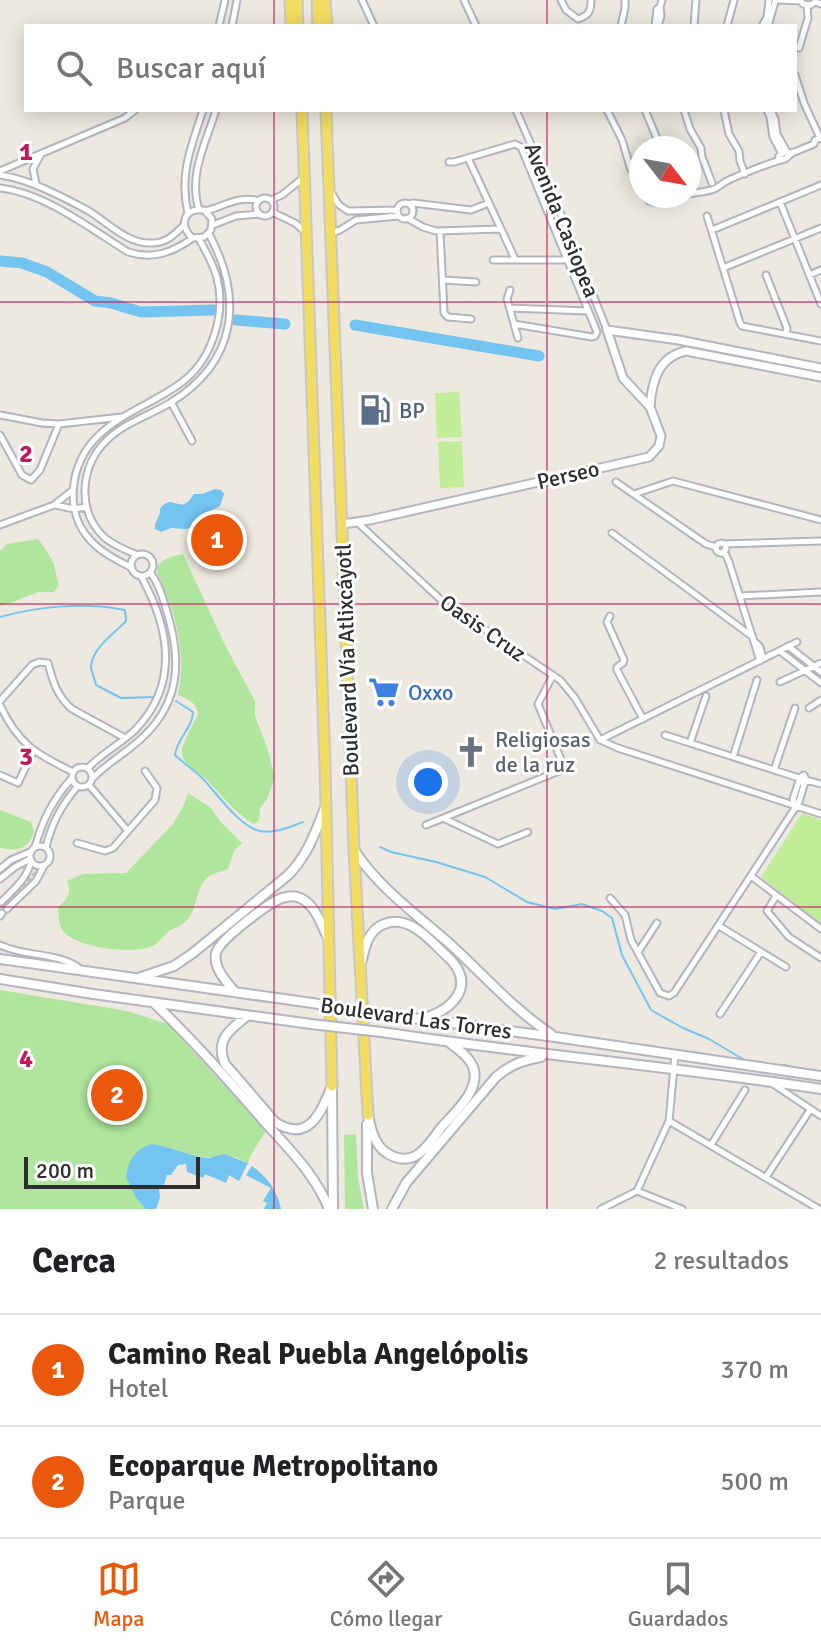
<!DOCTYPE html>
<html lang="es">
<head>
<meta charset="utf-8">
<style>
	:root { --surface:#fff; --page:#f2f2f2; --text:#202124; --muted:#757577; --line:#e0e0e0; --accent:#ea580c }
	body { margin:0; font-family:Signika,sans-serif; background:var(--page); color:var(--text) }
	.compass { position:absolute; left:629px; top:136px; width:72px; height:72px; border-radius:50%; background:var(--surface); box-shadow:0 4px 20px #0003; rotate:121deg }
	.scale { position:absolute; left:24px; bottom:20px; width:176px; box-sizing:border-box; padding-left:8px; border:4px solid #2d2d2d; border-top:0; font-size:22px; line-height:28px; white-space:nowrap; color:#2d2d2d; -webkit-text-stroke:6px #fff; paint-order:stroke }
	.you { position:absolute; left:428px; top:782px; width:28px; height:28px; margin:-20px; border:6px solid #fff; border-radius:50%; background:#1a73e8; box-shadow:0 0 0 12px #1a73e833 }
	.badge { display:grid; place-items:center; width:52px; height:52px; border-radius:50%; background:var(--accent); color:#fff; font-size:26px; font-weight:700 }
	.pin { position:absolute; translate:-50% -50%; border:4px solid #fff; box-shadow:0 2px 8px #0006 }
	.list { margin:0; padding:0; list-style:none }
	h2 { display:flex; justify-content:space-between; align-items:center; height:104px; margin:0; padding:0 32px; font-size:34px }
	h2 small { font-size:26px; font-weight:400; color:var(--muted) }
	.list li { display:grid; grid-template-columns:52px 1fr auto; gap:24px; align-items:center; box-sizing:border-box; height:112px; padding:0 32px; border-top:2px solid var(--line) }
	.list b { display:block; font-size:30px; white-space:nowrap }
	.list p { margin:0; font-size:26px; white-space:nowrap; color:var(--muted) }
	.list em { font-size:26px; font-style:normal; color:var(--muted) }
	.icon { flex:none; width:44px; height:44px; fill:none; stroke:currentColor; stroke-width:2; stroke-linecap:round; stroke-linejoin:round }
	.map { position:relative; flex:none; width:821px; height:1209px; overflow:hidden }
	.search { position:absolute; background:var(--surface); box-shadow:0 4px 20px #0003; left:24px; right:24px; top:24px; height:88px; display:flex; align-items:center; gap:20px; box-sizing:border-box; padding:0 28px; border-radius:0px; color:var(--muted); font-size:30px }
	.sheet { height:328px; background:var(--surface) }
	nav { display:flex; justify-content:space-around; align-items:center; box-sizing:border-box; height:112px; border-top:2px solid var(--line); background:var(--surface); font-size:22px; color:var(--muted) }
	nav a { display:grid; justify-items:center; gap:4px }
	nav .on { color:var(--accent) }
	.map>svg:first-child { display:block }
</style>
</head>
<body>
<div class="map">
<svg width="821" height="1209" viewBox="0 0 821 1209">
	<rect width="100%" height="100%" fill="#eee9e0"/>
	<!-- green -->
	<path fill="#afe59c" d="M38 539C44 547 50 555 54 564 56 572 56 578 59 585L54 592H38L5 605 0 606V551L7 544Z
		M183 554 225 645 255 701V716L267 747 275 778 267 799 260 808 259 821 253 824C235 812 222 796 208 781 200 773 183 765 182 754 181 744 194 724 198 714 197 702 187 699 178 695 187 652 175 611 157 572V566C165 558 173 556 183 554Z
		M188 793 211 808 219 820 242 843 234 851 228 869C222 872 216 872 211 875 193 886 200 909 185 922 181 926 174 928 169 931 162 937 159 944 150 947 131 954 76 948 63 931 58 924 59 915 58 907 68 898 72 894 67 881L83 874 126 873 172 825 183 807Z
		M0 810 31 822 34 832C27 851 18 851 0 848Z
		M0 990 127 1011 168 1024 266 1131 249 1158 248 1163 235 1157H199L163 1146 152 1144 136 1198 146 1209H0Z
		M356 1134 358 1178 364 1209H345L344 1135Z"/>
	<!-- pitch -->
	<path fill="#c1ec98" d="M459 392 462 437 437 438 435 393Z
		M462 441 464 487 440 488 438 442Z
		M802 813 821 820V924L761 877Z"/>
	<!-- water -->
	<path fill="#73c4f0" d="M215 489 221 490 224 494 220 506 212 510 195 527 185 529 171 528 161 532 155 529C154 521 161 517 160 509 171 494 177 509 186 503 190 501 191 497 194 494H202Z
		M152 1144 163 1146 199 1157 209 1158 224 1154 248 1163 239 1181 229 1175 226 1183 205 1174 203 1178 187 1172 186 1164 178 1165 171 1175H167L163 1188H159L160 1198 156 1209H146L136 1198 126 1177C129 1159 135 1149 152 1144Z
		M252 1166C268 1178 277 1190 281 1209H264L267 1203 263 1201 271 1188 246 1175Z"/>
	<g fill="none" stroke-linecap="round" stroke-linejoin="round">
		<!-- stream -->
		<path stroke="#73c4f0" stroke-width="2" d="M0 617C39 606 85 602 125 610L126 621C114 634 93 647 91 666 91 672 95 679 96 685L121 698 155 697
			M176 701 193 712C192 729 177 738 175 755 184 764 196 771 204 780 218 795 240 827 260 831 274 834 290 827 303 822
			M380 847 391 852 436 862 485 877 527 902 555 909 582 904 602 911 612 918 622 955 651 1010 683 1028 709 1039 746 1061
			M775 1066 785 1065 796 1069"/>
		<!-- river -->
		<path stroke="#73c4f0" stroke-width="11" d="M0 261 22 263 47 272 95 301 111 303 141 312 213 310
			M236 320 285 324
			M355 325 539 356"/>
		<!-- minor-tunnel -->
		<path stroke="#c7c3bc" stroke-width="5" stroke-dasharray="5 2.5" stroke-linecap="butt" d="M0 907 31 879 42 866"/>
		<defs>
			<path id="minor" d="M362 0 374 26
				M464 0 476 26
				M561 0 566 10 578 19
				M778 0 801 1 803 4 811 5 815 2 821 4
				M578 19C589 15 591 12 591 0
				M219 26 225 0
				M232 26 237 0
				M621 26 625 8V0
				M655 26 657 9 660 7 662 0
				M658 26 661 16 660 7
				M694 26 696 0
				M727 26 734 0
				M762 26 767 17 769 1
				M768 26 775 2
				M799 48 808 18 807 5
				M795 75 804 103 820 138
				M516 110 558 207 607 330
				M607 110 622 140 630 167 641 188
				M645 110 661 148
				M684 110 690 129 701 148 702 157 712 183
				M724 110 729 134 739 151 740 161 745 174
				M767 110 770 117 773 137 782 154
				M771 110 775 119 777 134 787 152
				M468 158 515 259
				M778 160 779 156 784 152 792 153 814 144 815 140 821 138
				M449 162H454L515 144 521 147 597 332 595 336 592 337 514 324
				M0 171 125 118 135 110
				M0 175C31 180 59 195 87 210 108 222 127 245 153 243 167 243 175 234 184 225
				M36 184 33 169 41 154
				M0 188C45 193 91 229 128 252 154 260 173 252 193 238
				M332 194 339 205 348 211 397 210
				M689 194C697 192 707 192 714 189 716 189 723 183 725 182 736 176 774 161 785 159L792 153
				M647 196 649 201 653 202 681 196
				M256 207a9 9 0 1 1 18 0a9 9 0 1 1-18 0Z
				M271 200 282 195 303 178
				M780 202 821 304
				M397 211a8 8 0 1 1 16 0a8 8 0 1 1-16 0Z
				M409 204 413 203 471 210 489 203
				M199 210C188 174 206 143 216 110
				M205 211 212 219 211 230 204 237 193 238C182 231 180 212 197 210 201 209 205 211 209 210 226 205 241 195 259 201
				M272 212 295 223 305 232
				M188 214C179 173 191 148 203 110
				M707 216 740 323 742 326 821 341
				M407 218 423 227 436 231 501 229
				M213 225 236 216 260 214
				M712 230 821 185
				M440 231 444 313 448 317 471 319
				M332 233 340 230 356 220 399 216
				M493 260H569
				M723 268 821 228
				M766 275 787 328 786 334
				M809 275 821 270
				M443 280 476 282
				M510 290 507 299 518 338
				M510 308 588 311
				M171 402 192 441
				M0 415 42 423 59 424 122 417
				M0 435 22 475 31 480 40 470 59 424
				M616 482 706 544 716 547
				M634 494 673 481 821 520
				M55 505 74 509 86 507
				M357 522 440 599 560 680 575 698 600 740
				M0 525 54 505 73 490
				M612 533 753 637
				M716 548a5 5 0 1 1 10 0a5 5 0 1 1-10 0Z
				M724 544 821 541
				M724 551 729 562 760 661
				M131 565a11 11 0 1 1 22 0a11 11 0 1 1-22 0Z
				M137 555C126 550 115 546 105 538 76 511 80 466 107 440 124 423 150 415 170 403 237 362 244 299 209 234
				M132 568C117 560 102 553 91 541 63 512 70 462 98 436 123 411 160 401 186 379 213 356 226 312 217 278 213 264 206 251 199 239
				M740 596 821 592
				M610 616 607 622 624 660 623 663 617 667V670L643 719
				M755 642 760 647 763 659
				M788 646 821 672
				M780 651 821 683
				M780 682 821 663
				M0 701 32 665 39 662 48 663C53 682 57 696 72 709L125 738
				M0 705C18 744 36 754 73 772
				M809 708 821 700
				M665 735 799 778
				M600 740 618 748 821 814
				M600 740 797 642
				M690 743 706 696
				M733 757 757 680
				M72 777a10 10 0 1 1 20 0a10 10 0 1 1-20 0Z
				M88 768C102 753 121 744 136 729 180 683 169 627 141 576
				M774 770 795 708
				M0 775 18 783 33 752
				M93 778C109 761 130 751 146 734 181 699 181 657 167 612 163 598 159 584 150 572
				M806 780 801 782 799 778 804 775 806 780 821 784
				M89 785 128 831
				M795 805 793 799 799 781
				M445 819 498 844 528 832
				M426 825 559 771 562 766V762L538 704 553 675
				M77 843 105 851 113 848 155 800 157 788 145 771
				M30 856a10 10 0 1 1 20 0a10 10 0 1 1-20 0Z
				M35 847C43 819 52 801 71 779
				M46 847C52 823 61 806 77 787
				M0 869 11 860 30 852
				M751 876 821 929
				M0 879 15 867 30 859
				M776 896 767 911 789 937 821 958
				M610 898 625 915 631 940 660 993 669 996 674 993 799 802 805 782
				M1 902C14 889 26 880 31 862
				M7 909 36 881 44 866
				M0 916 2 913
				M719 926 786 967
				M0 945C25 957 55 952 78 967
				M638 952 657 923
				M720 1014 761 952
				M773 1084 821 1116
				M669 1121 819 1209
				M711 1145 745 1090
				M766 1177 810 1110
				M637 1191 669 1121 675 1055
				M637 1191 682 1209
				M601 1209 637 1191"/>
			<path id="tertiary" d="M650 407C652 381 658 357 686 351L821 377
				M343 524 370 520 649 457 659 446 661 436 650 407 623 378 607 330 679 340 821 368"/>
			<path id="secondary" d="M354 850C379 888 416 914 450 944 483 974 513 1009 551 1034
				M0 959 312 1003
				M362 960C365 945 369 930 384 924 411 913 434 945 452 961 474 987 453 1008 428 1017
				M141 977 174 966 193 953 287 876C307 857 315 833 325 808
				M0 979 93 994 311 1024
				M234 991C226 981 213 968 216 953 219 940 268 903 282 898 288 896 294 895 300 898 315 904 321 924 328 938
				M154 1003C193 1040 228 1080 263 1120 288 1148 315 1174 329 1209
				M382 1014 555 1037 821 1076
				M247 1016C229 1030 215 1040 225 1064L275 1122C309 1144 321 1112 332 1086
				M381 1032C528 1054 675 1067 821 1089
				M332 1090 333 1209
				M368 1115C370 1123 371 1131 375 1139 383 1156 405 1166 421 1152 429 1145 435 1136 441 1128 454 1113 479 1092 474 1070 471 1058 459 1050 450 1043
				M367 1124V1173L373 1209
				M392 1209 406 1183 496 1077C510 1065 523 1060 541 1057"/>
			<path id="primary" d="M290 0 291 26
				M297 0 298 26
				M317 0 318 26
				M325 0 327 26
				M302 110 325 765 332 1086
				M326 110 354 850 368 1115"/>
		</defs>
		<!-- minor casing -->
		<use href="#minor" stroke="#b3b4c0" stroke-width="9"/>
		<!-- tertiary casing -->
		<use href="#tertiary" stroke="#b3b4c0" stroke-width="11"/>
		<!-- secondary casing -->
		<use href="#secondary" stroke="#b3b4c0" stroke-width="12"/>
		<!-- primary casing -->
		<use href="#primary" stroke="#c8c8c8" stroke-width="13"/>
		<!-- minor -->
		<use href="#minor" stroke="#fff" stroke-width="5"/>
		<!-- tertiary -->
		<use href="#tertiary" stroke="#fff" stroke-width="7"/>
		<!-- secondary -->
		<use href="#secondary" stroke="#fff" stroke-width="8"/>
		<!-- primary -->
		<use href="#primary" stroke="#f2dc61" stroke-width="9"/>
		<defs>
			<path id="secondary-bridge" d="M312 1003 382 1014
				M311 1024 381 1032"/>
		</defs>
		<!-- secondary-bridge casing -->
		<use href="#secondary-bridge" stroke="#b3b4c0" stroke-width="12" stroke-linecap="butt"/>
		<!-- secondary-bridge -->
		<use href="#secondary-bridge" stroke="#fff" stroke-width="8"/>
	</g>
	<!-- grid -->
	<path fill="none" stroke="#c2185b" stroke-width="2" stroke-opacity="0.55" d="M274 0V26M547 0V26M274 110V1209M547 110V1209M0 302H821M0 604H821M0 907H821"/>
	<!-- icons -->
	<defs>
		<symbol id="fuel-bare" viewBox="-9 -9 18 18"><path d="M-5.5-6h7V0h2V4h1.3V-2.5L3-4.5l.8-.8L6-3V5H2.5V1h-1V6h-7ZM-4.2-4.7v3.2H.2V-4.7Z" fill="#5c6f8a" stroke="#fff" stroke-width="2.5" paint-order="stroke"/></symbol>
		<symbol id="supermarket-bare" viewBox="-9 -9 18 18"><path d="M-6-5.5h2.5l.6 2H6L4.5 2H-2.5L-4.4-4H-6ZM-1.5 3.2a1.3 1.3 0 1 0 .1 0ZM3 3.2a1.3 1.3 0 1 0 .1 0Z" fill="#3f7fe0" stroke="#fff" stroke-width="2.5" paint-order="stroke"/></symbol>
		<symbol id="church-bare" viewBox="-9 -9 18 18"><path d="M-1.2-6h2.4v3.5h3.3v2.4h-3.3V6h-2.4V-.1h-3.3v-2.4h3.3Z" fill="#6b7280" stroke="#fff" stroke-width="2.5" paint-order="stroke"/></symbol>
	</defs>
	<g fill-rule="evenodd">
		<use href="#fuel-bare" x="353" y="388" width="44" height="44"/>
		<use href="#supermarket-bare" x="362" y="670" width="44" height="44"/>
		<use href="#church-bare" x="449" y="730" width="44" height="44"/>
	</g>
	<g text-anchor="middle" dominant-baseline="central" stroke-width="6" stroke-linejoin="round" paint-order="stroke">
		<!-- street labels -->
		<g font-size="22" fill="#2d2d2d" stroke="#fff">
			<text transform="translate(562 220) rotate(68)">Avenida Casiopea</text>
			<text transform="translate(568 475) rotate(-13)">Perseo</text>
			<text transform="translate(483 628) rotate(35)">Oasis Cruz</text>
			<text transform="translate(347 660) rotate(-92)">Boulevard Vía Atlixcáyotl</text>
			<text transform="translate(416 1018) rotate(8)">Boulevard Las Torres</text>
		</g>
		<!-- service labels -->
		<g font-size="22" fill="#4e5e75" stroke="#fff" text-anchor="start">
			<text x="399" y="410">BP</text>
		</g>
		<!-- shop labels -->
		<g font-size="22" fill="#366cbe" stroke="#fff" text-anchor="start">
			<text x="408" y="692">Oxxo</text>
		</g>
		<!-- worship labels -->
		<g font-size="22" fill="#5b616d" stroke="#fff" text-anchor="start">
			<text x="495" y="739">Religiosas<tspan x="495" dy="25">de la ruz</tspan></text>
		</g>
	</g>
	<g font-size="26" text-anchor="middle" font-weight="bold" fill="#c2185b" stroke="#fff" stroke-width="6" stroke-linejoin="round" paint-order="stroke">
		<text x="26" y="160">1</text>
		<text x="26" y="462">2</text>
		<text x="26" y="765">3</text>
		<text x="26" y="1067">4</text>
	</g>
</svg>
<svg class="compass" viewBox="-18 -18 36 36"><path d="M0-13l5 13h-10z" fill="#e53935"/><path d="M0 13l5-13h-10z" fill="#757577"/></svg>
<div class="scale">200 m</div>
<div class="you"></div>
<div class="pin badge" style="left:217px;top:540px">1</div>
<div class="pin badge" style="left:117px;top:1095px">2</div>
<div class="search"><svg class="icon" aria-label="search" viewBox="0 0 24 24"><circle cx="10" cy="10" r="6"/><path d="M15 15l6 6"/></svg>Buscar aquí</div>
</div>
<section class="sheet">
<h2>Cerca<small>2 resultados</small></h2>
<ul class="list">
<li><span class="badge">1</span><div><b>Camino Real Puebla Angelópolis</b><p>Hotel</p></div><em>370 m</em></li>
<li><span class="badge">2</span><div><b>Ecoparque Metropolitano</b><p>Parque</p></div><em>500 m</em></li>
</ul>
</section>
<nav>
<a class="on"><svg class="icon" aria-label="map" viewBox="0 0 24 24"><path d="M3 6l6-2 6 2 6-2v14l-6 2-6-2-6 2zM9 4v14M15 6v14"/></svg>Mapa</a>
<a><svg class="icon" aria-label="directions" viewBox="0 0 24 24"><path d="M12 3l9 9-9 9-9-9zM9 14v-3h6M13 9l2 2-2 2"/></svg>Cómo llegar</a>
<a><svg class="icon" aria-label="saved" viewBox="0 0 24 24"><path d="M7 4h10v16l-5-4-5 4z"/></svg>Guardados</a>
</nav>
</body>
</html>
